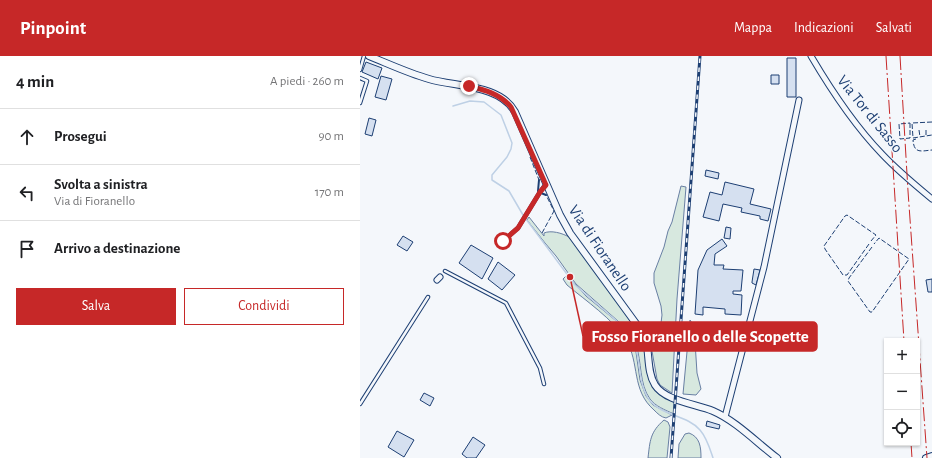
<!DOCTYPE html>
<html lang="it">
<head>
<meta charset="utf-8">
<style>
	:root { --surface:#fff; --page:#f6f6f6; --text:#202124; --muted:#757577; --line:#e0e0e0; --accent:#c62828 }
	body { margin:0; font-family:"Alegreya Sans",sans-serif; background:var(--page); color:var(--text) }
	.controls { position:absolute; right:12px; bottom:12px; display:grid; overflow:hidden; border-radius:0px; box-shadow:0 1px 3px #0004 }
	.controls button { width:36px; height:36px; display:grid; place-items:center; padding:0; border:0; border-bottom:1px solid var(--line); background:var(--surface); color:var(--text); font:20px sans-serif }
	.stop { position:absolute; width:12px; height:12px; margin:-9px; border:3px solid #c62828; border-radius:50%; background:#fff }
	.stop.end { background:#c62828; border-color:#fff; box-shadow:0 1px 4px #0008 }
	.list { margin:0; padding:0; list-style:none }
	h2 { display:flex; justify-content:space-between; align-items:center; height:52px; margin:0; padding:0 16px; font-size:17px }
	h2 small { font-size:13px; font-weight:400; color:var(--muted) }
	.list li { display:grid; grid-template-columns:26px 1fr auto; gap:12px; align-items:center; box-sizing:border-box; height:56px; padding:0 16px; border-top:1px solid var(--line) }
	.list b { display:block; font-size:15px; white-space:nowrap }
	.list p { margin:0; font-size:13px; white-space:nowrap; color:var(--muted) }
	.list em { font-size:13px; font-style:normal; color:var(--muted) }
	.actions { display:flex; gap:8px; padding:12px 16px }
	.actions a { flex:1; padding:9px 0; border:1px solid var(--accent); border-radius:0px; text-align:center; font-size:14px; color:var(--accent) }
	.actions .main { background:var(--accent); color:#fff }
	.icon { flex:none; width:22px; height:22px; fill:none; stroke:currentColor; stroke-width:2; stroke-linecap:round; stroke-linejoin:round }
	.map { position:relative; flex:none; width:572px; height:402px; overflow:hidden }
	header { display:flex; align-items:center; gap:24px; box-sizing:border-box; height:56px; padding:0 20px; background:var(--accent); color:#fff }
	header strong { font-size:19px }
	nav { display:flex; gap:22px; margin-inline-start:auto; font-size:14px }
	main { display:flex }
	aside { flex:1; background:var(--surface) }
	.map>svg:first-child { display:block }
</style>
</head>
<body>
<header>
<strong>Pinpoint</strong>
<nav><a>Mappa</a><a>Indicazioni</a><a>Salvati</a></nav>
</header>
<main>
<aside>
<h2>4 min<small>A piedi · 260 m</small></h2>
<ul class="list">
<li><svg class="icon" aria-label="ahead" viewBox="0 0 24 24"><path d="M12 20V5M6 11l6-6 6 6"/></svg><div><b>Prosegui</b></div><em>90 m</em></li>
<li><svg class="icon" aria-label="left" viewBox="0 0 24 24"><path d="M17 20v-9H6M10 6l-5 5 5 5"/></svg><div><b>Svolta a sinistra</b><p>Via di Fioranello</p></div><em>170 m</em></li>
<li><svg class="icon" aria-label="arrive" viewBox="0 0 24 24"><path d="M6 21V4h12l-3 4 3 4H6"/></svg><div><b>Arrivo a destinazione</b></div></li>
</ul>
<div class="actions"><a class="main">Salva</a><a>Condividi</a></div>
</aside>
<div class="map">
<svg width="572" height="402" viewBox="0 0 572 402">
	<rect width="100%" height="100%" fill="#f4f7fb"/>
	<!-- green -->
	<path fill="#d7e8df" stroke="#687fa3" d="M321 130 326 131 317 243 312 337 300 329 297 323 290 284 301 267 302 259 301 250 294 227V217L304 191 308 175 312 166Z
		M169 161 184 180V177C191 174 202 177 209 181L244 227 275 272 280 282 285 295 289 322 315 345 314 358C305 354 295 350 290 343 279 328 282 306 276 289 274 283 271 278 267 273L216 228 196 200 185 187 167 164Z
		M207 219 226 240 266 273 275 289 280 324 286 340 293 349 312 359 306 362C301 361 298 358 294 354 271 334 280 307 266 284 254 264 225 244 207 229L203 223Z
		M330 264 334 270 337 317 341 333 336 339 323 338Z
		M304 364 308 366 310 371 307 402H288C290 385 290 376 304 364Z
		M329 377C340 381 341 391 341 402H318L319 388 325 378Z"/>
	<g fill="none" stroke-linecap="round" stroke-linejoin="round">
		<!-- stream -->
		<path stroke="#bed0e5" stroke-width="1.5" d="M93 50 110 45 124 46 141 59 152 87 151 93 147 101 132 119V124L149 135 163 159 215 229 266 273C270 278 273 283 275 289 281 307 278 329 290 345 303 360 327 359 340 374 347 382 350 393 353 402"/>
	</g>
	<!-- building -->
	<path fill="#d5e0f0" stroke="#1d3f73" d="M427 2H436V41H427Z
		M6 6 22 12 18 23 2 16Z
		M411 19H419V28H411Z
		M21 20 32 23 26 44 15 41Z
		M9 62 16 64 12 80 5 78Z
		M346 114 359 117 358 123 345 120Z
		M365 126 394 133 390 148 411 153 408 165 400 163V160L381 156 382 152 363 148 359 165 343 161 350 136 362 139Z
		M366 171 371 172 370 183 364 182Z
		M43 180 53 186 47 195 37 189Z
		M362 183 367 190 355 198 354 209H364L363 213 383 214 381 235H373V238L382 239 381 259 365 258V253L343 251V259L335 258 338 214 347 194Z
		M111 189 133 202 122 223 99 207Z
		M138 206 155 219 142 234 128 223Z
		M394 213 400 214 396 229 392 227V226Z
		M572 223V236H568L566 224Z
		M64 337 74 342 70 350 60 344Z
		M347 365 360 369 359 373 346 370Z
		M37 375 54 384 44 401 28 391Z
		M113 381 125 389 116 402H107L102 398Z"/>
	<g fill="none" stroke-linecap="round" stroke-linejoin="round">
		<defs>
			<path id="service" d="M0 14 4 0
				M0 22 7 25 0 47
				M143 185 158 172 180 136 185 129
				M85 215 146 247 180 312 184 328
				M0 348 68 241"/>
			<path id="minor" d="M451 0C471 34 494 69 522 98 537 114 555 129 572 143
				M77 224 80 221
				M365 361 404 211 439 44"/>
			<path id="tertiary" d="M9 0C29 8 48 17 69 23 95 31 140 28 155 56L200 159 210 177 280 273C283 279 285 284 287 290 289 303 288 318 295 329 305 345 336 348 353 355 376 365 396 386 417 402
				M566 402 572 400"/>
		</defs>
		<!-- service casing -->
		<use href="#service" stroke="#1d3f73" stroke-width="4.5"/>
		<!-- minor casing -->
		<use href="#minor" stroke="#1d3f73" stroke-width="7"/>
		<!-- tertiary casing -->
		<use href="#tertiary" stroke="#1d3f73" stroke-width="8"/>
		<!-- service -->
		<use href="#service" stroke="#f4f7fb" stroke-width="2.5"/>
		<!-- minor -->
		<use href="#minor" stroke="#f4f7fb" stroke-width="5"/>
		<!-- tertiary -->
		<use href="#tertiary" stroke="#f4f7fb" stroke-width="6"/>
		<defs>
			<path id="rail" d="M311 402 340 0"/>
		</defs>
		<!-- rail casing -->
		<use href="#rail" stroke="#1d3f73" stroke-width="3"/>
		<!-- rail -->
		<use href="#rail" stroke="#f4f7fb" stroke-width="1.5" stroke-dasharray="4.5" stroke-linecap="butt"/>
		<!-- fence -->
		<path stroke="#1d3f73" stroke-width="1" stroke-dasharray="5 2" stroke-linecap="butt" d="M572 66 552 67 553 82 572 79
			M550 67V82L540 83 539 68Z
			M559 74 560 81
			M566 74V80
			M556 83 553 84C554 98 561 95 572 94
			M170 101 179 124
			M182 177 194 155 186 139
			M509 188 487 219H483L465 193 464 190 485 160 487 159 516 179 511 185
			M512 191 489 222 488 225 510 256H512L549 203 519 182 514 188"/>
		<!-- wall -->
		<path stroke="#1d3f73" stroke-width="2" d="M178 135 179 124
			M181 137 186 139"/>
		<!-- power -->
		<path stroke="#c62828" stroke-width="1" stroke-dasharray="14 3 2 3" stroke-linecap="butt" d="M526 0 544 285
			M540 0 548 135 567 402
			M551 387 552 402"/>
	</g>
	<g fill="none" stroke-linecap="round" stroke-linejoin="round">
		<!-- route -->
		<path stroke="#c62828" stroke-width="5" d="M109 30C125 34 140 38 151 51L186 129 180 136 158 172 143 185"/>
	</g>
	<g text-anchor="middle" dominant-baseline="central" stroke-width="3" stroke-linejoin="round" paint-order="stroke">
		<!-- street labels -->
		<g font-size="16" fill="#1d3f73" stroke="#f4f7fb">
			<text transform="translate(510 58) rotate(51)">Via Tor di Sasso</text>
			<text transform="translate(240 192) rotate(56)">Via di Fioranello</text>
		</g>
	</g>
	<!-- callouts -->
	<path fill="none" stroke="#c62828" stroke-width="1.5" d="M210 221L223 280"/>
	<circle fill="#c62828" stroke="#f4f7fb" stroke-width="1.5" cx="210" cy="221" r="4"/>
	<rect fill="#c62828" stroke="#c62828" stroke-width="1.5" x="223" y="266" width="234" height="29" rx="4"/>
	<g font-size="17" text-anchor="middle" font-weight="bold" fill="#fff">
		<text x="340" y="286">Fosso Fioranello o delle Scopette</text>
	</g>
</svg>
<div class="controls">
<button>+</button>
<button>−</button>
<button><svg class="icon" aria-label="locate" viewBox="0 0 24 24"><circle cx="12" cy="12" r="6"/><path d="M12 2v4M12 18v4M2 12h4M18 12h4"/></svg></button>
</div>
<div class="stop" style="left:143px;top:185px"></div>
<div class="stop end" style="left:109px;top:30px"></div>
</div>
</main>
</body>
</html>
